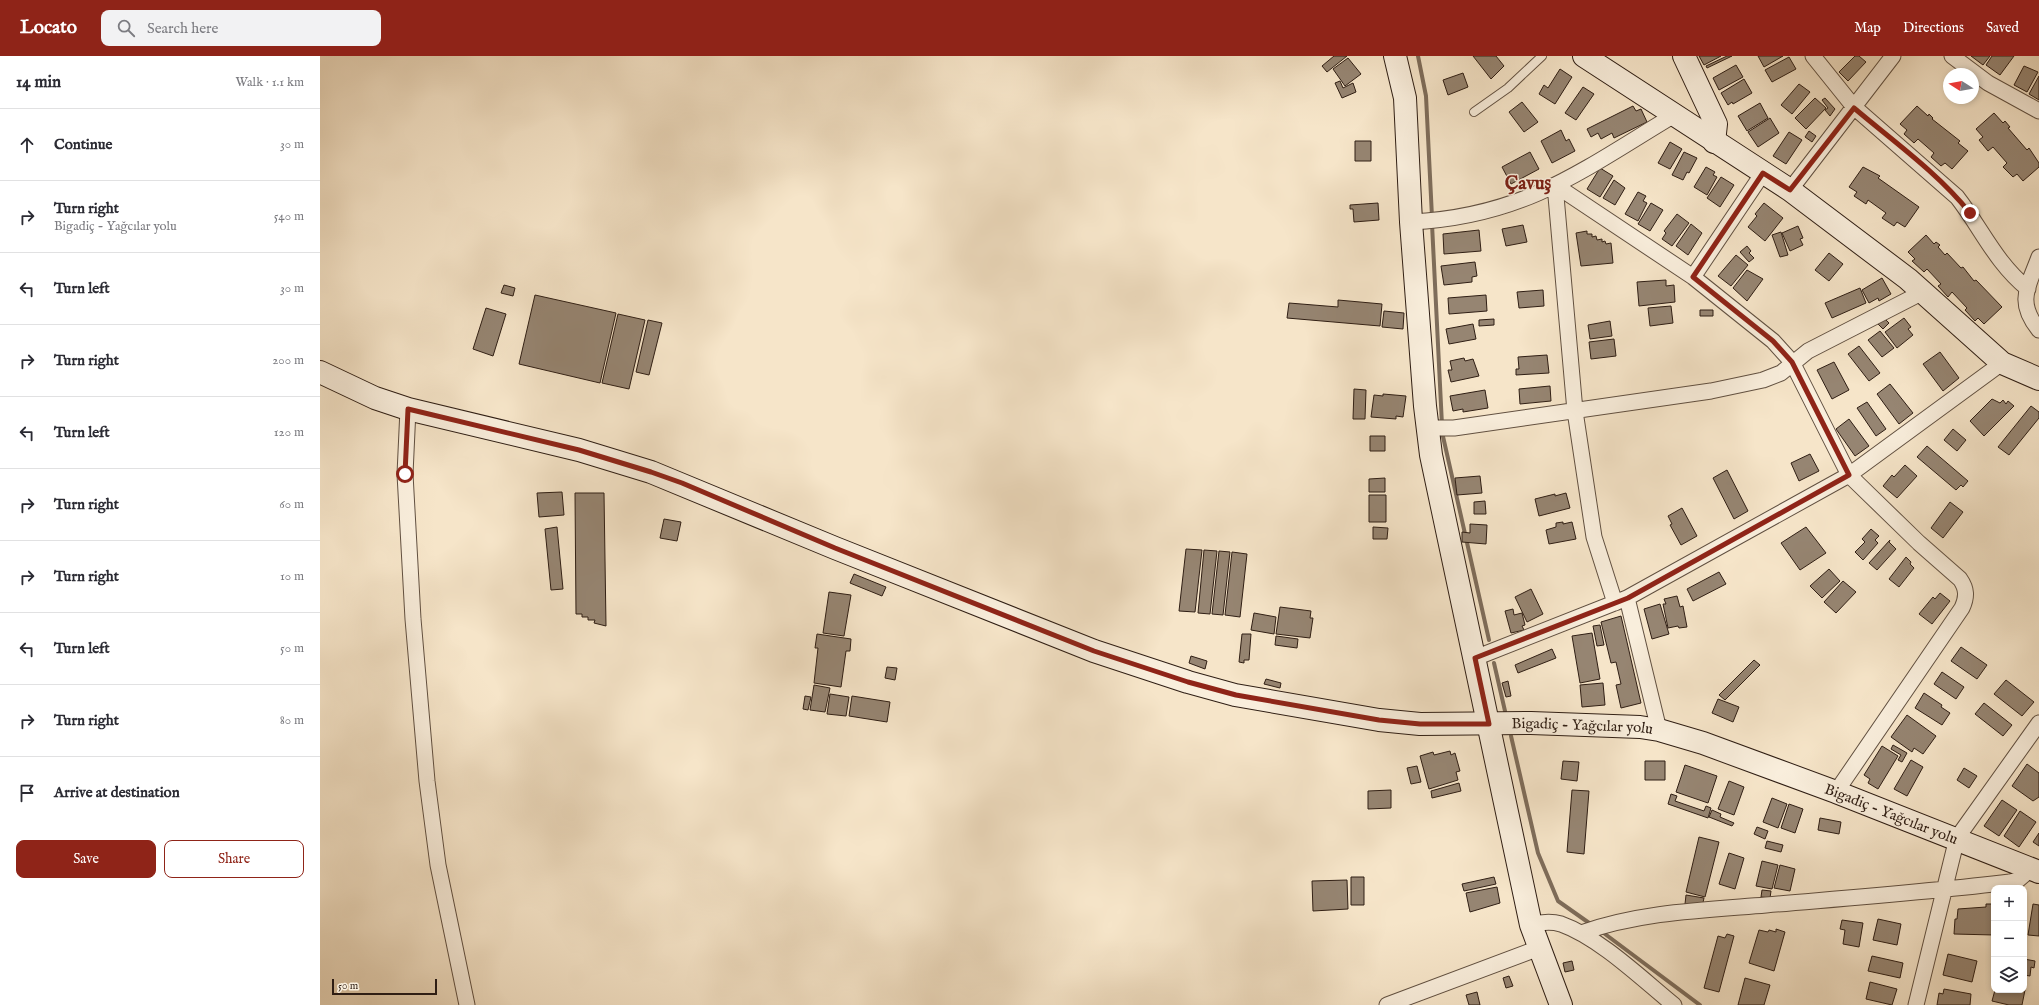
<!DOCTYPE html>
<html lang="en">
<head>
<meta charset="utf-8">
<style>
	:root { --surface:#fff; --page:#f2f2f3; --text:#2b2b33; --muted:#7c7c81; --line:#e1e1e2; --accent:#8f2418 }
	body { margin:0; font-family:"IM FELL English",serif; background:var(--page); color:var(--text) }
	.controls { position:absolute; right:12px; bottom:12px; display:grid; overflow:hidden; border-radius:8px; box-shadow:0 2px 6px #0003 }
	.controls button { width:36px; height:36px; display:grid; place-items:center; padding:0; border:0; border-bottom:1px solid var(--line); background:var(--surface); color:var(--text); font:20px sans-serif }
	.compass { position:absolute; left:1623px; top:12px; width:36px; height:36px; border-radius:50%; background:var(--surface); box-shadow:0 2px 6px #0003; rotate:281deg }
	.scale { position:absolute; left:12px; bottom:10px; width:105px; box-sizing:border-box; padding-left:4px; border:2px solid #2f1e14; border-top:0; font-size:11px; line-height:14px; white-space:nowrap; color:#2f1e14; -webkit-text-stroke:3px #f9eedc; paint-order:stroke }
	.stop { position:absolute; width:12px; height:12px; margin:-9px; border:3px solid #8f2418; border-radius:50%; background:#fff }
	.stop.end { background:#8f2418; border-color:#fff; box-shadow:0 1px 4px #0008 }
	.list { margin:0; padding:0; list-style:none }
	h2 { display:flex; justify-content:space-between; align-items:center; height:52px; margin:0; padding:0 16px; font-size:17px }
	h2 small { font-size:13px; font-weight:400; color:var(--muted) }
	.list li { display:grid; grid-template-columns:26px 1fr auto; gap:12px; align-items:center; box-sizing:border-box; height:72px; padding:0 16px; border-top:1px solid var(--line) }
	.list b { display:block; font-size:15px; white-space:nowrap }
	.list p { margin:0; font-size:13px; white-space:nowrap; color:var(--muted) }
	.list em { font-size:13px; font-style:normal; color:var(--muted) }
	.actions { display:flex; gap:8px; padding:12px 16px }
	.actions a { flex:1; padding:9px 0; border:1px solid var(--accent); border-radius:8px; text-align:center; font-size:14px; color:var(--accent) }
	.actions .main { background:var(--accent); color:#fff }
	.icon { flex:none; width:22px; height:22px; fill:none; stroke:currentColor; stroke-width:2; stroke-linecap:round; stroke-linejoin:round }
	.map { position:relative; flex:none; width:1719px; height:949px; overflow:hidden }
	header { display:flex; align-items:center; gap:24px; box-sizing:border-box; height:56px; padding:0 20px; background:var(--accent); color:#fff }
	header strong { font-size:19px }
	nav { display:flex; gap:22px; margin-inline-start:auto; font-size:14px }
	.search { width:280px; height:36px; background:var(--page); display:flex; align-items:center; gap:10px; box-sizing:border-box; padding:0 14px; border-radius:8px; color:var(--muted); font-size:15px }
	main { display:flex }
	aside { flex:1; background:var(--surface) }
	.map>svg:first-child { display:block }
</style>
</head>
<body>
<header>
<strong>Locato</strong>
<div class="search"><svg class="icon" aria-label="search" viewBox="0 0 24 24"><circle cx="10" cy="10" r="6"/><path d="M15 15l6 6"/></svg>Search here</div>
<nav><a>Map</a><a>Directions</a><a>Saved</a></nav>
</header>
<main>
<aside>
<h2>14 min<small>Walk · 1.1 km</small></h2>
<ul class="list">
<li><svg class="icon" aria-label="ahead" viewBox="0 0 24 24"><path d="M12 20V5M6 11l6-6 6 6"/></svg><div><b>Continue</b></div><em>30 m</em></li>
<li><svg class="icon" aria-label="right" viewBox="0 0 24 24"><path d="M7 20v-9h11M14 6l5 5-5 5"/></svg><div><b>Turn right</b><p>Bigadiç - Yağcılar yolu</p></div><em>540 m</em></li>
<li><svg class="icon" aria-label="left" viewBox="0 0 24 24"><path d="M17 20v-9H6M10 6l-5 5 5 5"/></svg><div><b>Turn left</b></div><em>30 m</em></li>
<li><svg class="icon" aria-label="right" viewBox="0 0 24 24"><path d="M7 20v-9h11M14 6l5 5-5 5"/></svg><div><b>Turn right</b></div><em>200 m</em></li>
<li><svg class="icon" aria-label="left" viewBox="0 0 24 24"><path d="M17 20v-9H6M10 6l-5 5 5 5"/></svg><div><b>Turn left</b></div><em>120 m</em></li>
<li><svg class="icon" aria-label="right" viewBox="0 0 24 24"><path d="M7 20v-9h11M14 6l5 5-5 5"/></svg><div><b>Turn right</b></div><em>60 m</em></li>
<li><svg class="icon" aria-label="right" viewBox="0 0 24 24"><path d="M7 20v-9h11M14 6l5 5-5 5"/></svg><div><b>Turn right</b></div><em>10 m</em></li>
<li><svg class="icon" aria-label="left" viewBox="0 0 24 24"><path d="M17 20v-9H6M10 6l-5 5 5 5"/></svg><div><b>Turn left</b></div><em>50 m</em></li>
<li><svg class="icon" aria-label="right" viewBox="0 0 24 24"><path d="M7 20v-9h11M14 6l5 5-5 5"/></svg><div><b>Turn right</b></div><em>80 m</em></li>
<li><svg class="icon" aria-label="arrive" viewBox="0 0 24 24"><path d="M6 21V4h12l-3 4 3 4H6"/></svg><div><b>Arrive at destination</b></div></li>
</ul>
<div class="actions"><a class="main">Save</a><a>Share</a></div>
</aside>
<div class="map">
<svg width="1719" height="949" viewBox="0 0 1719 949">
	<rect width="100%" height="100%" fill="#f6e5c9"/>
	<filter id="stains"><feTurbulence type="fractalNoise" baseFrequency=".005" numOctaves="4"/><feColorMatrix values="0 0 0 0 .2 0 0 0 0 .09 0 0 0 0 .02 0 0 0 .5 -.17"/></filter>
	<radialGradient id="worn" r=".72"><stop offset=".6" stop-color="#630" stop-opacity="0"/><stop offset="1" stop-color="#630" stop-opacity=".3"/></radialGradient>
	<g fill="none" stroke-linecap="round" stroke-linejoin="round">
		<!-- stream -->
		<path stroke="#7e6d5b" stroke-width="4" d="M1098 0 1106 40 1112 161
			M1112 168 1122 369
			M1122 376 1169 584
			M1174 607 1185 655
			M1191 680 1218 797 1238 845 1272 869
			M1281 875 1380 949"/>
	</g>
	<!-- building -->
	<path fill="#968572" stroke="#2f1e14" d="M1014 0H1027L1007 16 1002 10Z
		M1153 0H1176L1184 10 1171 23Z
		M1379 0H1401L1384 9Z
		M1407 0H1412L1387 12 1386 10Z
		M1438 0H1463L1444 11Z
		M1535 0H1539L1546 6 1528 25 1519 16Z
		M1651 0H1670L1663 9Z
		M1672 0H1694L1680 19 1666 9Z
		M1469 1 1476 13 1452 26 1445 14Z
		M1028 2 1041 18 1025 30 1013 13Z
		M1416 9 1423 21 1399 34 1393 22Z
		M1704 10 1718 16 1707 36 1694 29Z
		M1240 13 1252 21 1235 48 1219 38 1224 29 1228 32Z
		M1143 17 1148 31 1128 39 1123 24Z
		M1719 20V44L1709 38Z
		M1424 23 1432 37 1413 48 1412 46 1408 49 1401 37Z
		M1020 25 1023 32 1033 27 1036 36 1022 42 1015 27Z
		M1479 28 1490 36 1472 58 1461 49Z
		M1263 31 1274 38 1256 64 1245 57Z
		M1495 42 1506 52 1486 73 1475 62Z
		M1505 42 1515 53 1510 60 1505 54 1508 52 1502 44Z
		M1202 46 1218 66 1204 76 1189 56Z
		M1440 47 1448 62 1427 75 1418 60Z
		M1313 50 1316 55 1321 53 1327 66 1294 82 1292 77 1281 83 1278 77 1271 81 1267 73Z
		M1597 50 1608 60 1609 58 1613 62 1612 63 1640 85 1638 87 1648 95 1632 113 1625 107 1621 110 1611 101 1614 97 1598 83 1594 87 1584 78 1587 74 1580 68Z
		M1674 57 1683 67 1685 65 1690 71 1688 72 1707 94 1709 92 1719 107V111L1703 125 1697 118 1693 121 1683 111 1687 107 1673 91 1668 95 1659 84 1663 81 1656 73Z
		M1450 62 1459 77 1438 91 1428 76Z
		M1241 74 1246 85 1249 83 1255 95 1232 107 1221 85Z
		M1489 75 1496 80 1492 86 1485 81Z
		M1469 76 1482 84 1466 108 1453 100Z
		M1035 85H1051V105H1035Z
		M1350 86 1362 93 1350 113 1338 107Z
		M1210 96 1219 113 1191 128 1182 111Z
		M1364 96 1377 102 1369 117 1367 116 1363 124 1352 119Z
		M1386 111 1395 116 1393 119 1397 121 1387 139 1374 131Z
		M1543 111 1560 120 1558 122 1599 151 1585 171 1577 166 1574 170 1562 162 1566 157 1548 144 1546 148 1534 140 1537 136 1529 131Z
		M1280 112 1293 120 1280 141 1267 133Z
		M1401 121 1414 129 1400 151 1387 142Z
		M1294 124 1305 132 1295 149 1283 142Z
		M1318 136 1326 140 1323 145 1327 147 1318 165 1305 158Z
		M1058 147 1059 164 1034 166 1033 153H1030V149Z
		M1331 147 1343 154 1330 175 1318 168Z
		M1444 147 1463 162 1445 185 1428 171 1437 160 1435 158Z
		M1357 158 1369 167 1352 190 1342 183 1346 177 1344 175Z
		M1371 168 1382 177 1368 199 1356 190Z
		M1203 169 1207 186 1186 190 1182 173Z
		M1478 170 1483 182 1480 183 1483 189 1470 195 1462 177Z
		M1159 174 1161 195 1124 198 1123 178Z
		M1267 175V178H1272V181L1276 180 1277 184 1282 183V186L1285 185 1286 188 1291 187 1293 207 1261 210 1256 177Z
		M1461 176 1468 199 1460 201 1452 179Z
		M1606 179 1614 188 1616 186 1620 189 1618 191 1625 199 1627 197 1641 212 1643 211 1654 225 1656 224 1682 251 1664 268 1658 262 1655 265 1645 254 1647 252 1632 236 1628 241 1618 230 1621 228 1607 213 1604 216 1592 205 1595 203 1588 196Z
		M1427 190 1431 195 1429 197 1434 202 1429 206 1420 196Z
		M1509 197 1523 208 1509 225 1495 214Z
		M1416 199 1428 209 1411 230 1398 220Z
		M1155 206 1157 220 1152 221V226L1124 229 1121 210Z
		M1427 214 1443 223 1427 245 1413 232Z
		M1562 222 1571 238 1559 245 1558 242 1549 247 1542 234Z
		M1346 224V230L1354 229 1355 246 1319 250 1317 226Z
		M184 229 195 232 193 240 181 237Z
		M1540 232 1546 247 1512 262 1505 247Z
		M1223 234 1224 250 1199 252 1197 236Z
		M215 239 296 257 280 327 199 308Z
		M1166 239 1167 255 1129 258 1128 242Z
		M1018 244 1062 248 1060 270 967 262 969 247 1018 251Z
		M1351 250 1353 267 1330 270 1328 252Z
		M166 252 186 258 173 300 153 293Z
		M1380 254H1393V260H1380Z
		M1064 255 1084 257 1083 273 1062 271Z
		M298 258 325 264 309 333 282 327Z
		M1563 261 1569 267 1563 273 1557 267Z
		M1584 262 1591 271 1588 273 1593 279 1577 292 1565 276Z
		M1174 263V269L1159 270V264Z
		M328 264 342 267 329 319 316 316Z
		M1290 265 1292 280 1270 283 1268 269Z
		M1153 268 1156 283 1129 288 1126 273Z
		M1560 275 1574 292 1562 301 1548 284Z
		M1294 283 1296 300 1271 303 1269 286Z
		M1539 290 1560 317 1549 325 1528 298Z
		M1620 296 1639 322 1623 335 1603 308Z
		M1227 299 1229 317 1196 319V313H1199L1198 301Z
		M1144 302 1145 305 1153 303 1159 320 1131 326 1128 314H1132L1130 305Z
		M1514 306 1529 334 1512 343 1497 314Z
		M1570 328 1593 357 1579 368 1557 338Z
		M1230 330 1231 345 1200 348 1199 333Z
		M1034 333 1046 334 1045 363H1033Z
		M1165 334 1168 352 1143 356V353L1133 355 1130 340Z
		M1063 338 1086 340 1083 361 1076 360V363L1051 361 1054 339 1063 340Z
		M1672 343 1680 347 1683 344 1686 348 1688 345 1694 350 1664 380 1650 365Z
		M1547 346 1566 373 1556 380 1537 352Z
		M1711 350 1719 356V362L1689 399 1678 391Z
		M1529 363 1549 390 1535 400 1516 373Z
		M1633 373 1646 384 1637 395 1624 384Z
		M1050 380H1065V395H1050Z
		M1607 390 1648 425 1643 431 1641 429 1636 434 1597 401Z
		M1490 398 1499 415 1479 425 1471 407Z
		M1585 409 1597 420 1577 442 1563 430 1572 419 1574 421Z
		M1407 414 1428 455 1414 463 1393 422Z
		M1160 420 1162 437 1137 439 1135 422Z
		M1065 422V436H1049V423Z
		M242 436 244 459 219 461 217 437Z
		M255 437H284L286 570 274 567 275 564H268V561H262V558H256Z
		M1246 437 1250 452 1219 460 1215 443 1235 438V440Z
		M1049 439H1066V466H1049Z
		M1165 445 1166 458H1154V446Z
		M1630 446 1643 456 1623 482 1611 472Z
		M1362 452 1377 480 1361 489 1350 469 1352 468 1348 460Z
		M344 463 361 466 357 485 340 482Z
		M1243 466V468L1252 466 1256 483 1229 488 1226 474 1236 471V467Z
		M1150 468 1167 469 1166 488 1142 486V476L1150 477Z
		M237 471 243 533 231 534 225 473Z
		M1053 471 1068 472 1067 483H1053Z
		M1486 471 1506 497 1480 514 1461 487Z
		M1551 473 1559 480 1555 484 1558 487 1543 504 1535 496 1545 486 1542 483Z
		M1570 484 1569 486 1576 493 1557 514 1549 507Z
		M866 493 882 494 875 556 859 555Z
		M884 494 897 495 890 558 878 557Z
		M899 495 910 496 903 559 892 558Z
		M912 496 927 498 920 561 905 559Z
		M1586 501 1591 506 1590 508 1594 512 1579 531 1569 523Z
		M1509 513 1520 525 1502 542 1490 530Z
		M1399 516 1406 528 1373 545 1367 533Z
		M534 518 566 531 562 540 530 527Z
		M1523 525 1536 536 1516 557 1504 546Z
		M1211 533 1223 558 1207 566 1195 541Z
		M509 536 531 539 524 580 503 577Z
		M1620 537 1630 545 1612 568 1599 558 1613 541 1615 543Z
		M1357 540 1360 551 1363 550 1367 571 1359 572 1358 570 1348 572 1343 548H1346L1344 543Z
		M1340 548 1349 578 1332 583 1324 553Z
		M960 551 991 555 990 562H993L990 582 956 578Z
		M1193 553 1194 559 1202 557 1205 569 1202 570 1204 574 1191 577 1185 555Z
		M934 557 956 561 954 578 931 574Z
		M1301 560 1321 647 1301 652 1296 629 1301 628 1296 606 1291 607 1281 566Z
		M1280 569 1284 589 1277 590 1273 570Z
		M1272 577 1280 623 1260 627 1252 580Z
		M497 578 531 583 530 595H526L521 631 494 627 498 592H495Z
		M922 578H931L929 604H924V607L919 606Z
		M956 580 978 583 977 592 955 589Z
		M1641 591 1667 609 1657 623 1631 605Z
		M1232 593 1236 602 1198 617 1195 609Z
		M871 600 887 605 885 613 869 607Z
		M1434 604 1440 609 1405 644 1399 639Z
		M567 611 577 612 575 624 565 622Z
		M1622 616 1644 631 1636 643 1614 628Z
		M946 623 961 627 960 632 944 628Z
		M1686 624 1714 646 1702 660 1674 638Z
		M1188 625 1191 640 1186 641 1182 627Z
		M1283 627 1285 649 1262 651 1260 629Z
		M494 629 510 632 505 656 490 654Z
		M1604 637 1622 649 1621 651 1630 657 1622 669 1595 652Z
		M510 638 529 641 526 660 507 658Z
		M485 640 491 641 488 654 483 653Z
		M532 640 570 646 567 666 529 660Z
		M1398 643 1419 651 1413 666 1392 657Z
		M1664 647 1692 669 1683 680 1655 658Z
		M1587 659 1616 680 1603 698 1594 692 1592 696 1571 681Z
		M1573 689 1587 697 1582 706 1578 704 1581 699 1571 693Z
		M1562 690 1578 700 1558 733 1548 727 1550 723 1544 719Z
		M1130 695 1131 699 1135 697 1140 715 1136 716 1138 724 1109 733 1100 700 1113 696 1114 699Z
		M1591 704 1603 711 1587 740 1574 733Z
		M1243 705 1259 706 1257 725 1241 723Z
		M1325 705H1345V724H1325Z
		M1707 708 1719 717V741L1713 745 1692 730Z
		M1365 709 1397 720 1388 747 1356 736Z
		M1097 710 1101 726 1091 728 1087 712Z
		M1644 712 1657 720 1649 732 1637 724Z
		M1409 725 1424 731 1414 759 1398 753Z
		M1139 727 1141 735 1112 742 1111 735Z
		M1071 734V752L1048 753V735Z
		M1252 734 1269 735 1264 798 1247 796Z
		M1351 738 1357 740 1355 745 1384 755 1386 750 1391 752 1388 762 1348 748Z
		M1452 742 1467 748 1458 772 1443 766Z
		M1682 744 1697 754 1679 780 1664 770Z
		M1469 748 1483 753 1475 777 1461 772Z
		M1392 754 1401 758 1400 761 1414 767 1412 770 1389 761Z
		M1700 755 1716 766 1699 791 1684 780Z
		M1500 762 1521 766 1519 778 1498 774Z
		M1437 771 1448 775 1445 783 1434 778Z
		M1719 777V790L1713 786Z
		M1379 781 1399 786 1385 841 1366 836Z
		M1447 785 1463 789 1461 796 1445 792Z
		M1409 797 1424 802 1415 833 1399 828Z
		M1442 805 1458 809 1452 833 1436 830Z
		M1460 809 1475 813 1470 835 1454 832Z
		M1031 821H1044V849H1031Z
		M1174 821 1176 828 1144 835 1142 828Z
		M1027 824 1028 853 993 855 992 825Z
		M1177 831 1180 847 1150 856 1146 837Z
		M1442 834 1451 835 1450 842 1441 841Z
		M1366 839 1384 842 1382 851 1365 848Z
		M1666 848H1674V879L1634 878 1635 863H1637L1638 853 1666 851Z
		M1713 848 1719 849V880L1708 879Z
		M1704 853H1706L1704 875Z
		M1558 863 1581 868 1577 889 1553 884Z
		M1522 864 1543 867 1539 891 1523 888 1525 874 1520 873Z
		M1456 873 1465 876 1454 915 1429 907 1439 874 1448 876 1449 874 1456 876Z
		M1407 878 1414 880 1399 936 1384 932 1398 880 1405 882Z
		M1628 898 1657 905 1652 926 1623 919Z
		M1552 900 1583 907 1580 922 1548 915Z
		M1704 903 1715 905 1714 912 1711 911 1710 920 1704 919Z
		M1252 905 1254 914 1245 916 1243 907Z
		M1189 920 1193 930 1186 932 1183 922Z
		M1425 922 1450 929 1444 949H1418Z
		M1550 926 1577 933 1572 949 1546 943Z
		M1624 933 1651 938 1650 949H1617L1619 937 1623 938Z
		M1675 934H1705L1702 949H1689L1672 945Z
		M1157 936 1160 949H1149L1146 939Z"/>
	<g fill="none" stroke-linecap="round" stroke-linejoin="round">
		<defs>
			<path id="lane" d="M1154 56 1188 32 1222 0"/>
			<path id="street" d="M1493 0 1534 51 1637 141C1662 173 1675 206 1708 233
				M1632 0 1668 27 1719 55
				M1235 129 1373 221 1453 285 1472 306 1529 419 1599 487 1640 523C1647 533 1647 541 1642 552L1516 736
				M1235 129 1255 355 1274 481 1295 547
				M1470 134 1573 0
				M1091 166C1133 164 1179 154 1218 137 1264 117 1312 84 1356 58
				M1719 201C1708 231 1696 246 1719 274
				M1373 221 1443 117
				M88 353 85 418 93 563 107 725 118 809 147 949
				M1107 372H1134L1391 335 1443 324 1461 317 1488 295 1603 236
				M1307 542 1339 674
				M1155 602 1307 542 1529 419 1682 307
				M1211 869C1221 866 1231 865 1241 868 1280 882 1322 923 1354 949
				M1261 877C1320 856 1384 854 1446 849 1527 842 1609 836 1690 826L1698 824 1711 813
				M1067 949 1219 892
				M1596 949 1637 782 1719 667"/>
			<g id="secondary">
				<path d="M1075 0 1085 42 1091 166 1105 350 1111 399 1211 869 1241 949"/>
				<path d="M1264 0 1470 134 1588 223 1682 307 1719 323"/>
				<path d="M1364 0 1396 68 1394 86"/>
				<path id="s1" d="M0 316 55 342 88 353 259 394 331 416 515 492 774 595 868 626 915 639 1059 664 1100 668 1211 667 1320 671 1339 674 1383 687 1516 736 1719 816"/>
			</g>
		</defs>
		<!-- lane casing -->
		<use href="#lane" stroke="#615041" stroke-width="10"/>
		<!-- street casing -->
		<use href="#street" stroke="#615041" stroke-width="17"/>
		<!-- secondary casing -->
		<use href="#secondary" stroke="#2f1e14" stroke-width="24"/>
		<!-- lane -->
		<use href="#lane" stroke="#f9eedc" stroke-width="8"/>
		<!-- street -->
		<use href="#street" stroke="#f9eedc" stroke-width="15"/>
		<!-- secondary -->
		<use href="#secondary" stroke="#f9eedc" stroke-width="22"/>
	</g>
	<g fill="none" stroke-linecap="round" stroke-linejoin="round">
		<!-- route -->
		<path stroke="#8f2418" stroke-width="5" d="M85 418 88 353 259 394 331 416 362 427 515 492 774 595 868 626 916 639 1059 664 1100 668H1169L1155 602 1308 542 1529 419 1472 306 1453 285 1373 221 1443 117 1470 134 1534 52C1573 85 1618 117 1650 157"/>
	</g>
	<g text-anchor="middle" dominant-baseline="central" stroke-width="3" stroke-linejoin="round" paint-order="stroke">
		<!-- street labels -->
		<g font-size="15" fill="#2f1e14" stroke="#f9eedc">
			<text stroke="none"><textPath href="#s1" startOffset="1322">Bigadiç - Yağcılar yolu</textPath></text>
			<text stroke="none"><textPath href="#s1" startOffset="1646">Bigadiç - Yağcılar yolu</textPath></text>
		</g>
		<!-- district labels -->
		<g font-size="19" font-weight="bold" fill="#7a1f14" stroke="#f9eedc">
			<text x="1208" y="128">Çavuş</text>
		</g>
	</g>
	<rect width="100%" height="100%" filter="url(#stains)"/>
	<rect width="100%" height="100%" fill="url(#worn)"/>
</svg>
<div class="controls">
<button>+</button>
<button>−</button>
<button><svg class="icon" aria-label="layers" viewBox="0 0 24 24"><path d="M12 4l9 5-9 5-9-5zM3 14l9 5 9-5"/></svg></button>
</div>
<svg class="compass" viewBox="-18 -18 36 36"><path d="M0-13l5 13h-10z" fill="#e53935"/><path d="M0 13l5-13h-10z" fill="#7c7c81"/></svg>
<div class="scale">50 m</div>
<div class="stop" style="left:85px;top:418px"></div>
<div class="stop end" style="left:1650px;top:157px"></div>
</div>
</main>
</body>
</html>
